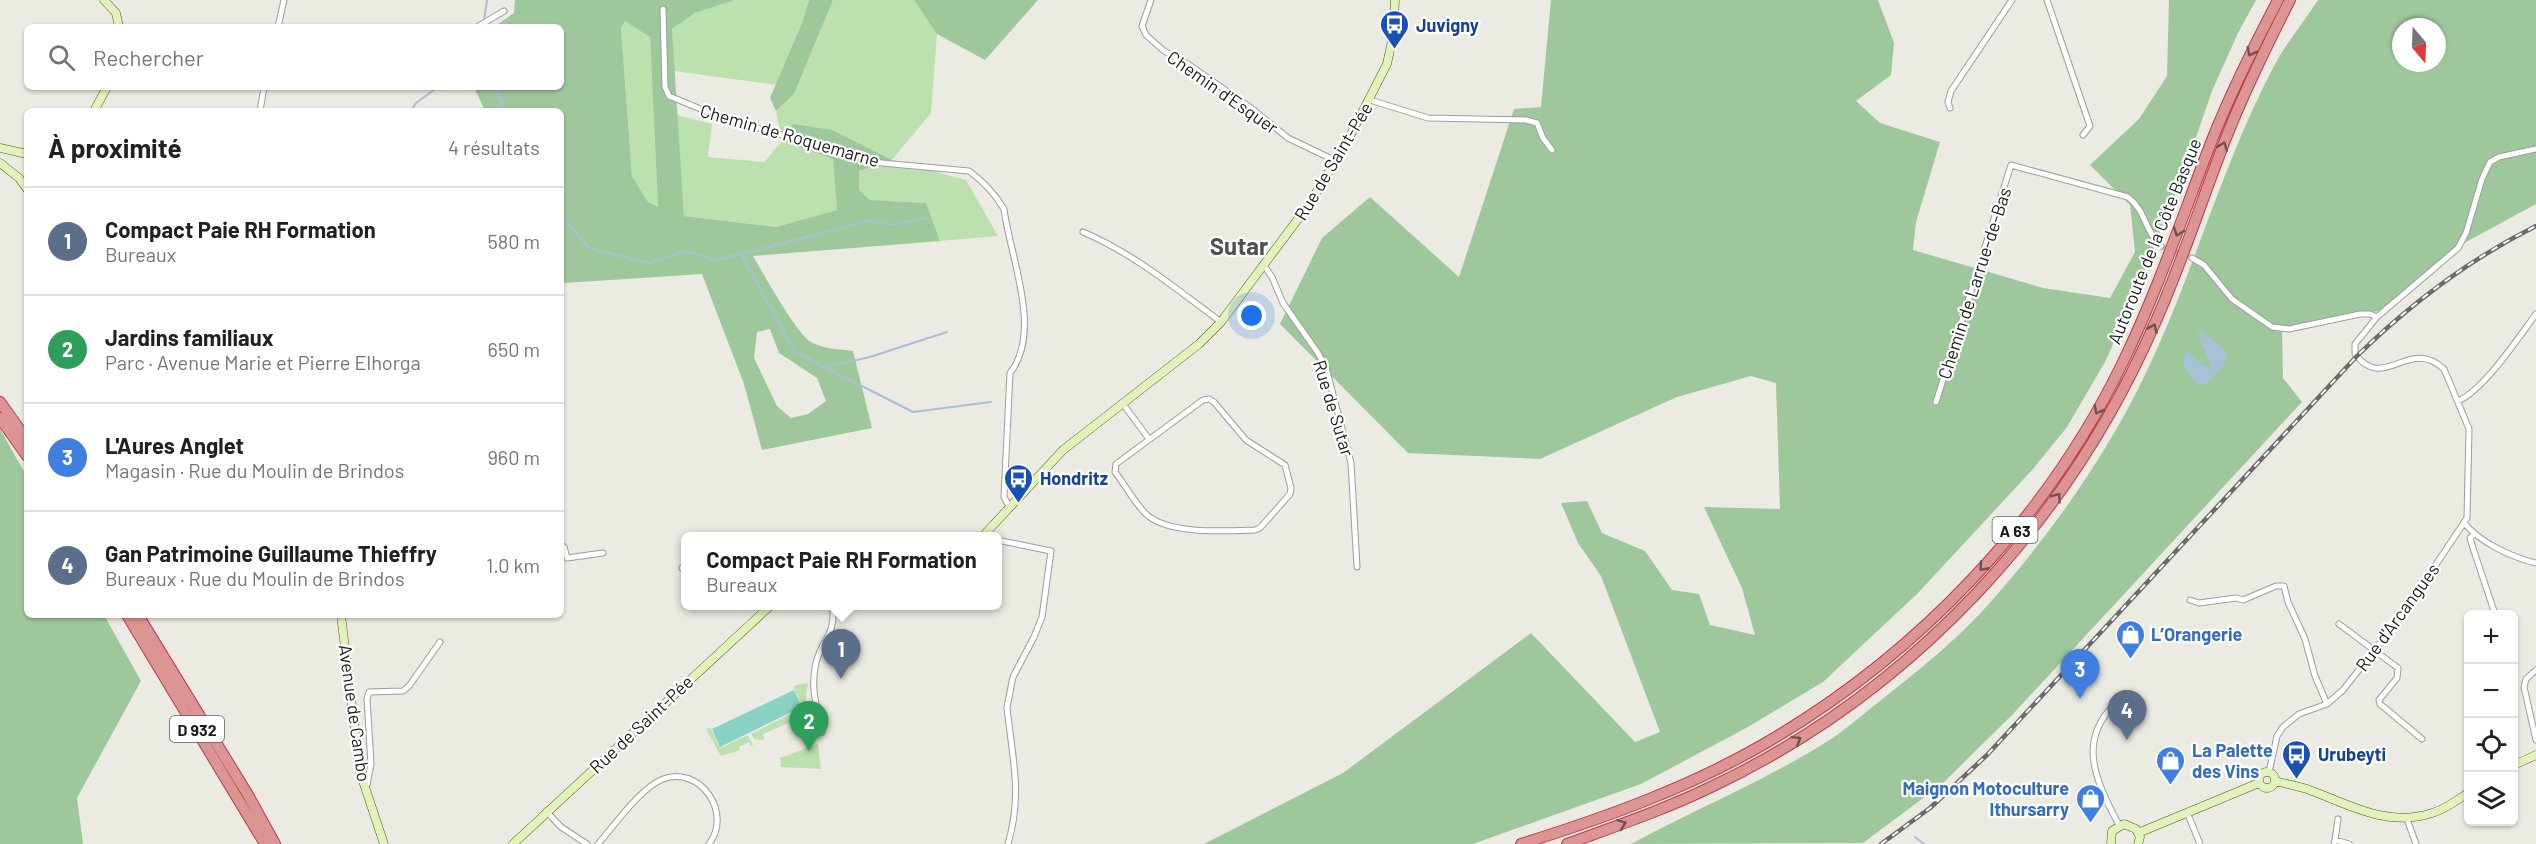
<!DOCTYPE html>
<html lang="fr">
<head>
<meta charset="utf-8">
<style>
	:root { --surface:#fff; --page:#f2f2f2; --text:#202124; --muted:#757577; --line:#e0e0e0; --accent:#111827 }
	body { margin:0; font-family:Barlow,sans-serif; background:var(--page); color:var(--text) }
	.controls { position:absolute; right:18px; bottom:18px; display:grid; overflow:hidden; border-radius:9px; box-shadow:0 2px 4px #0004 }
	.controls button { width:54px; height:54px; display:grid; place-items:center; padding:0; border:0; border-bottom:2px solid var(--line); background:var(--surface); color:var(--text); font:30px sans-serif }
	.compass { position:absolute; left:2392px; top:18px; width:54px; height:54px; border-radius:50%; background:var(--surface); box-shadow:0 2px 4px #0004; rotate:161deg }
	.you { position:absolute; left:1252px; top:316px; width:21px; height:21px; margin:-15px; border:4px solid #fff; border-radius:50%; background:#1a73e8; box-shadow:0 0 0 9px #1a73e833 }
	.badge { display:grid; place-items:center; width:39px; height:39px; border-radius:50%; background:var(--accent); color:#fff; font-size:20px; font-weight:700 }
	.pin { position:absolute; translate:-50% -50px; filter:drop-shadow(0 2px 3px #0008) }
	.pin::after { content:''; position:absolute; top:32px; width:21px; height:18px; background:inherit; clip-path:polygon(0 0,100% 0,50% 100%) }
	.popup { position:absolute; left:681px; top:532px; width:321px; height:78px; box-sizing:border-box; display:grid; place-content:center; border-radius:9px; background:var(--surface); filter:drop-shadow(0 2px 4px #0005); font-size:20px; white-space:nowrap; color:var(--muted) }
	.popup b { font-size:22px; color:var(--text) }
	.popup::after { content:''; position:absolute; left:50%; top:100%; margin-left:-12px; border:12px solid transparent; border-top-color:var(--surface) }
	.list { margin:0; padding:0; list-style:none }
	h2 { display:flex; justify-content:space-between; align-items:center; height:78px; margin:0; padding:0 24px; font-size:26px }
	h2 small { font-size:20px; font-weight:400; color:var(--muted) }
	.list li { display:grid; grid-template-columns:39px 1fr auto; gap:18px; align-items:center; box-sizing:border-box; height:108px; padding:0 24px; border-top:2px solid var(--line) }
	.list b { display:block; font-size:22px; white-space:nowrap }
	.list p { margin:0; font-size:20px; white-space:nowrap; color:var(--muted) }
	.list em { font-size:20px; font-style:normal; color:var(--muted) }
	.icon { flex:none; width:33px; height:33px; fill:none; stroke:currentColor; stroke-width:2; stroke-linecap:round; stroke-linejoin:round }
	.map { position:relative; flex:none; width:2536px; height:844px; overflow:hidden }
	.search { position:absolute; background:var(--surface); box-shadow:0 2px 4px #0004; left:24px; top:24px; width:540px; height:66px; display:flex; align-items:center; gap:15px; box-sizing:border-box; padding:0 21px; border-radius:9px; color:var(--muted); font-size:22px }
	.panel { position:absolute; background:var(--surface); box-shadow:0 2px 4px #0004; left:24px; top:108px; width:540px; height:510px; border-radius:9px }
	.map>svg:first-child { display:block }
</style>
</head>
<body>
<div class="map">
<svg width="2536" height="844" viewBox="0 0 2536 844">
	<rect width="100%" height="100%" fill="#ecebe3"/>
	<!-- grass -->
	<path fill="#bce1ae" d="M735 0H809L802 23 776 85 674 71 672 29 695 13Z
		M833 0H914L937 34 931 113 892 160 966 180 998 236 940 241 925 203 869 200 858 190 859 171 891 160 794 124 782 141 833 159 838 210 776 227 684 216 677 115 712 124 708 157 764 162 782 141 776 111 794 94Z
		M625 20 650 36 658 207 648 202 632 176 621 27Z
		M804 683 808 684C806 693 804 705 810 714L763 734 764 740 754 739 751 734 803 708 794 688V686Z
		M710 727 720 748 748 735 753 745 751 746 749 742 739 747 740 750 721 756 706 729Z
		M818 744 821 769 781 767 780 758Z"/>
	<!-- forest -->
	<path fill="#9fc79c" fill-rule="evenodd" d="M515 0H735L695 13 672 29 684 216 776 227 837 210 833 159 782 141 793 124 832 130 892 160 859 171V190L870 200 926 203 940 241 753 256C763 273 797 335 811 342 823 349 839 349 853 351L872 428 762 450 744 384 702 274 565 283 561 275V111H485L474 87H561V27H494L514 13ZM625 21 650 37 658 207 648 202 632 176 621 28ZM770 329 779 353 817 378 826 401 808 414 791 418 777 406 754 358 757 332Z
		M809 0H833L794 94 776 111 770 98 802 23Z
		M914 0H1038L985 60 937 34Z
		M1551 0H1878L1894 43 1891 75 1856 101 1880 123 1940 142 1916 222 1913 250 2043 288 2110 298 2135 252 2130 205 2090 165 2139 119 2167 76 2169 0H2256L2238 33 2212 91 2185 169 2133 300 2105 362 2067 427 2033 469 1918 593 1823 682 1748 727 1641 784 1473 844H1204L1343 773 1531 633 1635 742 1660 732 1601 576 1578 543 1561 503 1587 501 1602 533 1645 551 1672 590 1699 594 1710 625 1755 635 1742 588 1704 507 1780 509 1776 383 1751 376 1677 397 1540 459 1408 453 1280 324 1322 238 1370 197 1459 277 1514 109 1541 107Z
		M2318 0H2536V204L2455 248 2379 311 2320 319 2282 328 2283 378 2302 402 2013 714 1942 784 1863 843 1631 844C1697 808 1767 780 1831 739 1848 728 1864 713 1880 701 1915 673 1957 640 1986 607 2047 539 2103 461 2143 379 2193 277 2221 166 2274 66 2286 43 2304 22 2318 0ZM2401 27H2437V63H2401Z
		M0 429 27 477V615H104L141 681 77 798 83 844H0Z"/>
	<!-- pitch -->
	<path fill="#89d2c6" d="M794 690 802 707 720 747 712 729Z"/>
	<!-- water -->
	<path fill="#a8c1d5" d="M2199 329 2224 349 2227 357 2224 365 2205 385 2198 384C2186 370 2180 368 2186 350L2204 366 2211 367C2208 353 2198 344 2199 329Z"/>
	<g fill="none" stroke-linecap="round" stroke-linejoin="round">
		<!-- stream -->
		<path stroke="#a8c1d5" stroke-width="2" d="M483 27 487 0
			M495 87 506 111
			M411 111 416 103 438 87
			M561 215 589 248 649 263 686 251 715 260 741 254 795 352 913 412 991 402
			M742 254 868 221 893 225 926 218
			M826 367 870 357 947 332
			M1915 837 1924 844"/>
		<!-- street-tunnel -->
		<path stroke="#c2c2bb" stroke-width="5" stroke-dasharray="5 2.5" stroke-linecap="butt" d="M2161 246 2192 258"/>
		<defs>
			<path id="street" d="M1151 0 1142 26 1146 35 1164 51 1188 64 1251 108 1288 138 1336 161
				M2047 0 2090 126 2083 135
				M663 9 665 87 669 96 725 119 882 163 969 171C983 181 995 194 1004 209 1010 257 1043 331 1010 373L1004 497 1009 506
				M278 27 284 0
				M477 27 504 11
				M1370 100 1428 118 1526 120 1537 123 1543 138 1552 150
				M1950 108 1948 102 1951 91 2012 0
				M260 111 264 87
				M1083 232C1136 255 1175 288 1221 322
				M2192 258 2204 265 2232 299 2272 327 2289 329 2360 314H2370L2377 317
				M1263 264 1272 277 1283 303 1318 353 1326 368 1351 463 1357 567
				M1209 399 1214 402 1246 440 1285 465 1291 488 1290 494 1260 528 1255 530C1226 531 1168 535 1146 514 1134 502 1125 485 1115 472L1116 464 1203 400Z
				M2458 401C2484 390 2518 338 2536 314
				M1936 402 2011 165 2128 197C2146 211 2145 232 2161 246
				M1123 404 1149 439
				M2464 523C2481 543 2511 557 2536 563
				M2475 534 2470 538 2473 548 2495 614
				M997 540 1051 551 1042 617 1034 637 1013 677 1007 707C1012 758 1023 793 1008 844
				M561 545 564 547 567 558 603 553
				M682 568H685
				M2190 600 2199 603 2236 598 2243 600 2276 586H2284L2288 602 2305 639 2315 676 2327 704
				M2339 624 2398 668 2397 678 2379 700 2380 704 2422 739
				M2536 670 2526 679 2524 687 2536 740
				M822 732C817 708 810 688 816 663 822 638 835 638 833 606
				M2269 772 2277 736 2283 727 2299 714 2327 704 2343 690 2403 614 2467 518 2469 429 2444 369C2409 336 2384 393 2355 354V344L2377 317 2458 248 2466 233 2482 179 2490 162 2499 157 2536 149
				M367 785 371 764 367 699 369 692 403 691 409 686 440 642
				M546 811 561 827 587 844
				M2187 812 2200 844
				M2407 819 2416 844
				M2119 825C2095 780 2074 736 2122 698
				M2335 840 2338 819
				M598 844C614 826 640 788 663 779 700 765 733 813 709 844
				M2334 844 2335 840 2349 844"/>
			<path id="secondary" d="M104 0 116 13 119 27
				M94 111 107 87
				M0 148 27 154
				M0 163 19 178 27 189
				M983 536 1063 450 1199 344 1221 322 1310 203 1351 134 1387 64 1393 36 1395 0
				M341 615 360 772 384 844
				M2514 765 2536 755
				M2259 780a8 8 0 1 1 16 0a8 8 0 1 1-16 0Z
				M2275 781C2286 784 2297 786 2307 789 2348 804 2387 828 2432 813 2446 809 2457 800 2468 793
				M2138 833 2259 783
				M513 844 770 606
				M2111 844 2112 831 2124 824 2136 829 2140 837 2138 844"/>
			<path id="highway" d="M0 402 27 440
				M0 418 27 456
				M127 615 265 844
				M138 615 248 795 275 844
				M1521 844C1604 818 1688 788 1764 744 1916 656 2046 521 2123 362 2158 290 2183 215 2212 140 2231 92 2254 46 2278 0
				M1567 844C1616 826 1666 809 1713 786 1911 692 2068 523 2155 323 2182 263 2202 199 2226 138 2245 90 2267 45 2290 0"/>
		</defs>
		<!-- street casing -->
		<use href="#street" stroke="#9d9d9d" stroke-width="7"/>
		<!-- secondary casing -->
		<use href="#secondary" stroke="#496511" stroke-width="9"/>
		<!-- highway casing -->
		<use href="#highway" stroke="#c23849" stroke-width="12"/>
		<!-- street -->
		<use href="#street" stroke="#fff" stroke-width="5"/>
		<!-- secondary -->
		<use href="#secondary" stroke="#e3f1bc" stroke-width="8"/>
		<!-- highway -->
		<use href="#highway" stroke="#db9593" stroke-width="10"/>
		<defs>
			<path id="rail" d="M1881 844 1930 808 1987 755 2356 357C2410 304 2468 260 2536 226"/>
		</defs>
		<!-- rail casing -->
		<use href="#rail" stroke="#6a6a6a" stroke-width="4.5"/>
		<!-- rail -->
		<use href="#rail" stroke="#fff" stroke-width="2" stroke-dasharray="7" stroke-linecap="butt"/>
	</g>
	<!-- one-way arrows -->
	<defs><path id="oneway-chevron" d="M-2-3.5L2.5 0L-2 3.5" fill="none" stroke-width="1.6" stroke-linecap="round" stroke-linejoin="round" transform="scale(1.5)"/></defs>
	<g stroke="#725252">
		<use href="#oneway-chevron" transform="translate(2251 52) rotate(117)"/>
		<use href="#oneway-chevron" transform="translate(2223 146) rotate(-70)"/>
		<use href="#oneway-chevron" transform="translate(2178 232) rotate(110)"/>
		<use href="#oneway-chevron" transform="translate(2153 328) rotate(-66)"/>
		<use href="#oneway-chevron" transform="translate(2098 410) rotate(118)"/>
		<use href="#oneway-chevron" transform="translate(2057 497) rotate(-55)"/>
		<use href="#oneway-chevron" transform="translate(1983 567) rotate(132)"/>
		<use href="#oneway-chevron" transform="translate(1797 740) rotate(-32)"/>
		<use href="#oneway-chevron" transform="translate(1622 824) rotate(-20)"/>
	</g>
	<!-- icons -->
	<defs>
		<symbol id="bus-pin" viewBox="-11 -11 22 30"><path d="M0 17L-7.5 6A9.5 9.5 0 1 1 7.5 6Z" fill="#1a4fb4" stroke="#fff"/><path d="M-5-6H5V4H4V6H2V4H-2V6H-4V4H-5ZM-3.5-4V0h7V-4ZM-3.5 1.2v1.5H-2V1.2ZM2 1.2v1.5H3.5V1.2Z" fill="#fff"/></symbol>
		<symbol id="shop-pin" viewBox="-11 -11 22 30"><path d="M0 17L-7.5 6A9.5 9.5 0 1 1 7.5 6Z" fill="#3f7fe0" stroke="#fff"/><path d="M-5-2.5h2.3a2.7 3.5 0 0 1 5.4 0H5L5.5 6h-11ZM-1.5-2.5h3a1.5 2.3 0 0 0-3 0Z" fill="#fff"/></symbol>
	</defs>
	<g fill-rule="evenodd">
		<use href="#bus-pin" x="1378" y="8" width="33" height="45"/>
		<use href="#bus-pin" x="1002" y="462" width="33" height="45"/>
		<use href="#shop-pin" x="2114" y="618" width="33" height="45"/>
		<use href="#bus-pin" x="2280" y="738" width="33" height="45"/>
		<use href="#shop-pin" x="2154" y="744" width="33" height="45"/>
		<use href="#shop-pin" x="2074" y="782" width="33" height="45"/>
	</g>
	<g text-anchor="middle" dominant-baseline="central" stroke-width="4.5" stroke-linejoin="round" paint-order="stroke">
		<!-- shield labels -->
		<g fill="#fff" stroke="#606060" stroke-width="1.5">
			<rect x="1992.5" y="517" width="45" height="26" rx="4.5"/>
			<rect x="170" y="716" width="54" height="26" rx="4.5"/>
		</g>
		<g font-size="16" font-weight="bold" fill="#1c1c1c">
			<text x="2015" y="530">A 63</text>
			<text x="197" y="729">D 932</text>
		</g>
		<!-- transit labels -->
		<g font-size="18" font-weight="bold" fill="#164399" stroke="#fff" text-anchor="start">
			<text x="1416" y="25">Juvigny</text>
			<text x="1040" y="478">Hondritz</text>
			<text x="2318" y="754">Urubeyti</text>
		</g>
		<!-- street labels -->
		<g font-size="18" fill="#1c1c1c" stroke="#fff">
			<text transform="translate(1223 92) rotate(35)">Chemin d'Esquer</text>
			<text transform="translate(790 135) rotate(16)">Chemin de Roquemarne</text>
			<text transform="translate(1333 161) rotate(-59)">Rue de Saint-Pée</text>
			<text transform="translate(2154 241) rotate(-68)">Autoroute de la Côte Basque</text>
			<text transform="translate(1974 283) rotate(-72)">Chemin de Larrue-de-Bas</text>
			<text transform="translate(1334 408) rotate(73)">Rue de Sutar</text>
			<text transform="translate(2397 617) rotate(-54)">Rue d'Arcangues</text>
			<text transform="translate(355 713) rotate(82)">Avenue de Cambo</text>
			<text transform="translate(641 724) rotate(-43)">Rue de Saint-Pée</text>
		</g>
		<!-- shop labels -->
		<g font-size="18" font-weight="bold" fill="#366cbe" stroke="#fff" text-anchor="start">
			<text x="2151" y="634">L’Orangerie</text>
			<text x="2192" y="750">La Palette<tspan x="2192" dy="21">des Vins</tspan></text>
			<text x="2069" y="788" text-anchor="end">Maignon Motoculture<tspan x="2069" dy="21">Ithursarry</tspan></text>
		</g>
		<!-- district labels -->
		<g font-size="24" font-weight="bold" fill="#4f4f4f" stroke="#fff">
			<text x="1239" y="245">Sutar</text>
		</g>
	</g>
</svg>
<div class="controls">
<button>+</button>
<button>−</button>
<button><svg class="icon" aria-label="locate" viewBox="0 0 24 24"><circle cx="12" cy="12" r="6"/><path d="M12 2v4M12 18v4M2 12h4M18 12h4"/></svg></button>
<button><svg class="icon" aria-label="layers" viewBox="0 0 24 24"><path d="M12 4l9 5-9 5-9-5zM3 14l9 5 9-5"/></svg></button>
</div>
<svg class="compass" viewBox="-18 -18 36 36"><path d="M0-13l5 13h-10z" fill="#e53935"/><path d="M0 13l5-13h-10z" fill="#757577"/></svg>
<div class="you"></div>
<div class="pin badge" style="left:841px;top:679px;background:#5c6f8a">1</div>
<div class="popup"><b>Compact Paie RH Formation</b>Bureaux</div>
<div class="pin badge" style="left:809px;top:751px;background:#2e9e5b">2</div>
<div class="pin badge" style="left:2080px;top:699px;background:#3f7fe0">3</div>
<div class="pin badge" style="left:2127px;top:740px;background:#5c6f8a">4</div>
<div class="search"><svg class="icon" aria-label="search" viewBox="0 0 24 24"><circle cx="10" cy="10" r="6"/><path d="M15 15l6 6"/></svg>Rechercher</div>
<section class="panel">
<h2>À proximité<small>4 résultats</small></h2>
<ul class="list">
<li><span class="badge" style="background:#5c6f8a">1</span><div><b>Compact Paie RH Formation</b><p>Bureaux</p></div><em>580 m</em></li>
<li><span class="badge" style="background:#2e9e5b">2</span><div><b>Jardins familiaux</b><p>Parc · Avenue Marie et Pierre Elhorga</p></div><em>650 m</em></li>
<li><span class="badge" style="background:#3f7fe0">3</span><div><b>L'Aures Anglet</b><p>Magasin · Rue du Moulin de Brindos</p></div><em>960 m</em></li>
<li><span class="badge" style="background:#5c6f8a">4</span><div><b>Gan Patrimoine Guillaume Thieffry</b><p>Bureaux · Rue du Moulin de Brindos</p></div><em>1.0 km</em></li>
</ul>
</section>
</div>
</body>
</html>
